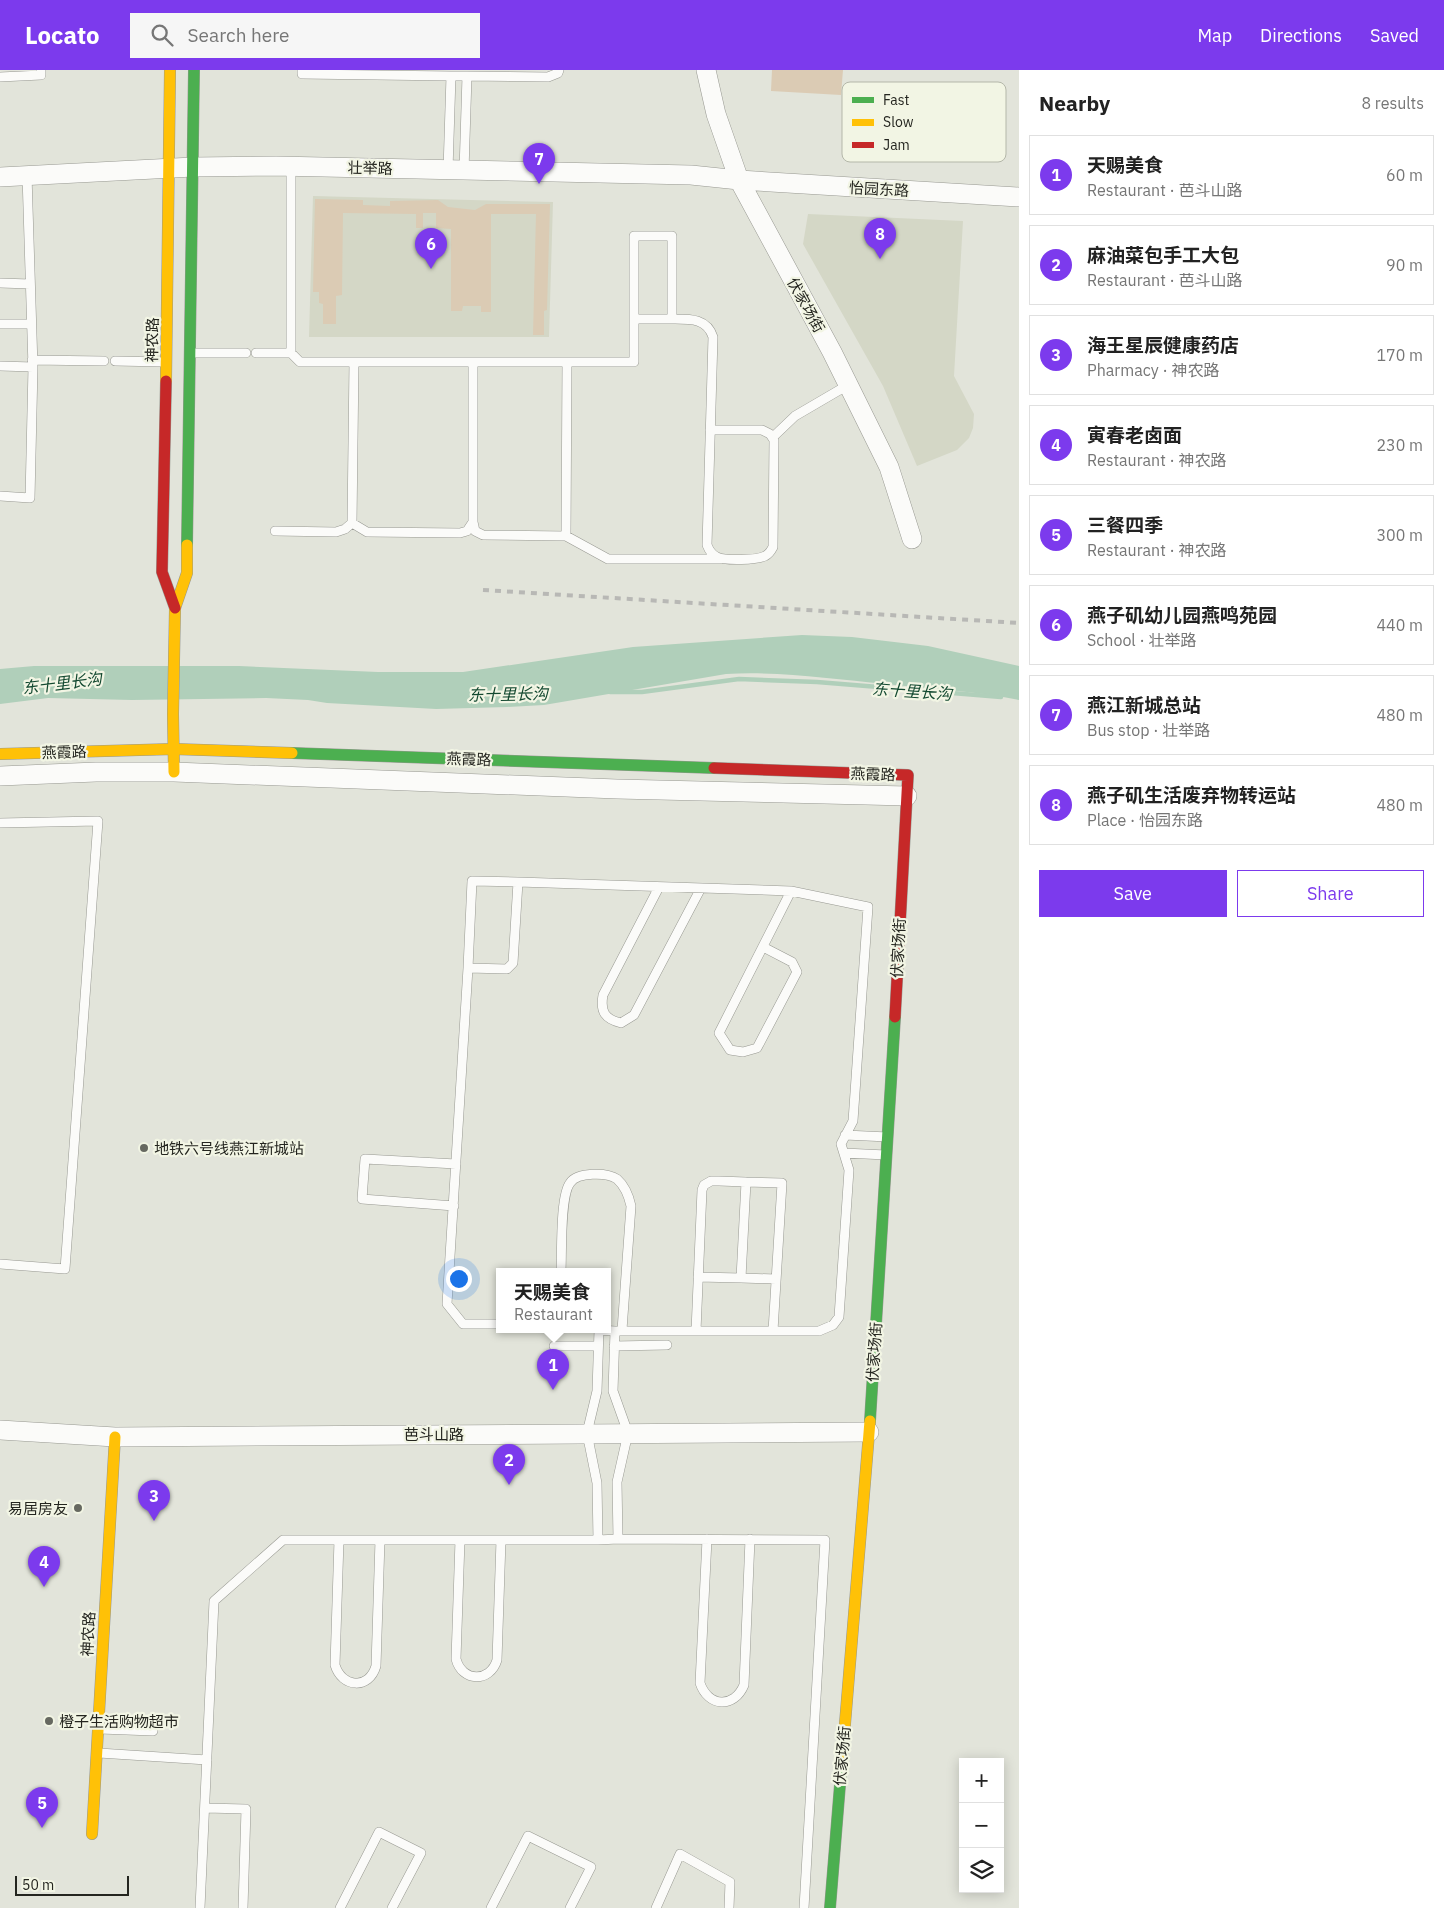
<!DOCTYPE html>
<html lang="en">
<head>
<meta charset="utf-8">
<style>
	:root { --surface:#fff; --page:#f6f6f6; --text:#222; --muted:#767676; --line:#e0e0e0; --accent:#7c3aed }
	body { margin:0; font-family:"IBM Plex Sans","Noto Sans SC",sans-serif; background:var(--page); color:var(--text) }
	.controls { position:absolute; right:15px; bottom:15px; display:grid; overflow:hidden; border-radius:0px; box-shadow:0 2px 12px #0003 }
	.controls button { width:45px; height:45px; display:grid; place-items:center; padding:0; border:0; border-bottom:1px solid var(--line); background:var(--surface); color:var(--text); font:25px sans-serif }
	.scale { position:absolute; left:15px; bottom:12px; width:114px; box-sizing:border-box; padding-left:5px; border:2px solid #24251f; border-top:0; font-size:14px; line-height:18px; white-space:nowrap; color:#24251f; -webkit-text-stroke:4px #f2f5e4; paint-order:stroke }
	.you { position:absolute; left:458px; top:1208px; width:18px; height:18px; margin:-12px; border:4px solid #fff; border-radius:50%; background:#1a73e8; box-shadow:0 0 0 8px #1a73e833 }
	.badge { display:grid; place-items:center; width:32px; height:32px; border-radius:50%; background:var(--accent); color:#fff; font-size:16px; font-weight:700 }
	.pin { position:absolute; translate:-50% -41px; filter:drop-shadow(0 1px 2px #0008) }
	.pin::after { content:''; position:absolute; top:26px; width:18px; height:15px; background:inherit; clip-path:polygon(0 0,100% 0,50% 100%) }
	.popup { position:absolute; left:496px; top:1198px; width:115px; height:65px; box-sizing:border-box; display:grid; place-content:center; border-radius:0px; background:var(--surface); filter:drop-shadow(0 1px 4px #0005); font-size:16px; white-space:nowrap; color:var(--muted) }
	.popup b { font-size:19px; color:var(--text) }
	.popup::after { content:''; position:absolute; left:50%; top:100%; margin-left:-10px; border:10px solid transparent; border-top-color:var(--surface) }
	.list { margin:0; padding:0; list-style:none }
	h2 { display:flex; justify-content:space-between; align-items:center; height:65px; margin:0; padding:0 20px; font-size:21px }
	h2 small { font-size:16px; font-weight:400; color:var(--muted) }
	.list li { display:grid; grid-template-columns:32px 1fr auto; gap:15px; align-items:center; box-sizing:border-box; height:80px; margin:0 10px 10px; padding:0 10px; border:1px solid var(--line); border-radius:0px }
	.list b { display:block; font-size:19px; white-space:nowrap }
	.list p { margin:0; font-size:16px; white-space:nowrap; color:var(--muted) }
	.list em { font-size:16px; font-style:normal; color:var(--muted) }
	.actions { display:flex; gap:10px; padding:15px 20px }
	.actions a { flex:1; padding:11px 0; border:1px solid var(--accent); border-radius:0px; text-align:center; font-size:18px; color:var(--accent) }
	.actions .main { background:var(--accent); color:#fff }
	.icon { flex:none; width:28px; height:28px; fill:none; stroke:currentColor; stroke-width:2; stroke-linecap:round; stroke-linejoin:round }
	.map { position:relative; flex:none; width:1019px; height:1838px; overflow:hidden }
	header { display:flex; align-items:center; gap:30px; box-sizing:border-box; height:70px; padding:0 25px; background:var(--accent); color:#fff }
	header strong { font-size:24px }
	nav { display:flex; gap:28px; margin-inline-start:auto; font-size:18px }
	.search { width:350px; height:45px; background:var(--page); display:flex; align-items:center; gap:12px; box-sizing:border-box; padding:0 18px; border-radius:0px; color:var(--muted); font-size:19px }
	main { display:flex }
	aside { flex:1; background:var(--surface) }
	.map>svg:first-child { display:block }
</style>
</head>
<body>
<header>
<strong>Locato</strong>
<div class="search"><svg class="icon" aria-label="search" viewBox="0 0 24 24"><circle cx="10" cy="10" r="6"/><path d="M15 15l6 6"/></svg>Search here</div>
<nav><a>Map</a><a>Directions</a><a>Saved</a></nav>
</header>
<main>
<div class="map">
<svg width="1019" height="1838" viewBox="0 0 1019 1838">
	<rect width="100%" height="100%" fill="#e2e4da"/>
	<!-- built -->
	<path fill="#d4d7c6" d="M313 126 553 132 549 267H309Z
		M808 144 963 151 954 306 974 344 973 358 969 368 957 380 917 396 883 316 803 174Z"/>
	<!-- green -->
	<path fill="#dbcbb4" d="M772 0H843L841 25 771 21Z
		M315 129 363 130V135L390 136V131L438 130 448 137 475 140 486 134H550L547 240 544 241V265H533L536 144H491V242H481V236H463L462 241H451V159L436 158V143H423V158H416V144L343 143 342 225 336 226V254H323V234L319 233V222H313Z"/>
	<!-- water -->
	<path fill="#b0cfba" d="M802 565 852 567 928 576 1019 596V630C976 621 930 619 886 614 832 609 780 601 726 604L544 635 507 637 436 639 327 633 308 630 266 628 132 630 48 628 0 634V599L34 596H239L378 602H463L633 577Z"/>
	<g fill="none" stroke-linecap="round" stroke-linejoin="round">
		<!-- stream -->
		<path stroke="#b0cfba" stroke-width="4.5" d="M610 622H642L739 609 817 612 1001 627"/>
		<defs>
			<path id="lane" d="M302 0V4L451 6
				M467 6 548 7 558 3 559 0
				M0 7 41 5V0
				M448 100 451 6H467L464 101
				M0 213 30 214
				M672 249C690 249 707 248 713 267L707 475C709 480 712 485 717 487 725 491 758 490 765 486 769 484 771 481 773 477L774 370 770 364 762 360H710
				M0 254H31
				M191 283H246
				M256 283H291L300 292H634V166H672V249H634
				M291 283V96
				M32 290 104 291
				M115 291 164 292
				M354 292 352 453 367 462 460 463 467 461 473 452
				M473 292V452L475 461 483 465 566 466
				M567 292 566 466 608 489H720
				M0 296 33 297
				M773 367 795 346 848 315
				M0 426 30 428 33 297 27 105
				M275 461 336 462 345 459 352 453
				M0 753 98 751 65 1199 0 1194
				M659 817 603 925C600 942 605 949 621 953L634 945 701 818
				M763 877 792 892 797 902 757 978 743 982 730 980 719 963 791 821
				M468 898 472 811 518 812
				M845 1065 888 1067
				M844 1083 886 1085
				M746 1112 782 1113 773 1261
				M454 1136 362 1129 365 1089 456 1094
				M561 1201C562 1182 560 1126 570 1113 577 1102 607 1102 617 1109 625 1116 629 1127 631 1136L622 1260
				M741 1208 776 1209
				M499 1254H463L447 1234 468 898 507 899 513 893 518 812 791 821 868 837 853 1051 841 1074 849 1100 839 1247 833 1255 819 1261H615
				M599 1260 615 1261 613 1321 628 1363 617 1412 618 1469 598 1470 597 1413 587 1363 597 1321Z
				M696 1261 702 1120 704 1115 711 1111H719L746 1112 741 1208 698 1207
				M554 1276H598
				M614 1276 667 1275
				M618 1469 825 1470 804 1838
				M707 1469 700 1613C708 1637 734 1639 744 1615L750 1469
				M339 1470 335 1595C342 1618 369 1620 376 1596L380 1470
				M460 1470 456 1589C462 1612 490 1613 497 1590L501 1470
				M100 1659 153 1661
				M99 1683 207 1690
				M205 1738 246 1739 243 1838
				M200 1838 214 1531 283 1470H598
				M340 1838 379 1762 421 1783 392 1838
				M491 1838 528 1766 591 1797 570 1838
				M656 1838 680 1784 730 1812 729 1838"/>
			<path id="street" d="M706 0 716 44 739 110 832 282 889 397 912 469
				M0 107 193 97 276 96 691 105 739 110 1019 127
				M0 706 96 702H174L617 719 907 726
				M0 1360 115 1367 869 1362"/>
			<path id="fast" d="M187 475 194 0
				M292 683 714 698
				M870 1351 895 947
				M830 1838 842 1690"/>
			<path id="slow" d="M166 311 170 0
				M0 684 174 679 292 683
				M174 702 173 644 175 538 187 503V475
				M842 1690 870 1351
				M92 1764 115 1367"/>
			<path id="jam" d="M166 311 162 502 175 538
				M714 698 908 705 895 947"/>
		</defs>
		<!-- lane casing -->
		<use href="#lane" stroke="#979891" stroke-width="10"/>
		<!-- street casing -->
		<use href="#street" stroke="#979891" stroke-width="20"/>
		<!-- fast casing -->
		<use href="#fast" stroke="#979891" stroke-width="12"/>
		<!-- slow casing -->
		<use href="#slow" stroke="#979891" stroke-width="12"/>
		<!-- jam casing -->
		<use href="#jam" stroke="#979891" stroke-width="12"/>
		<!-- lane -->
		<use href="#lane" stroke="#fbfbf9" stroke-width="9"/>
		<!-- street -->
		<use href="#street" stroke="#fbfbf9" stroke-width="19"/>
		<!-- fast -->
		<use href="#fast" stroke="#4caf50" stroke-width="11"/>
		<!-- slow -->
		<use href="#slow" stroke="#ffc107" stroke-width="11"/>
		<!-- jam -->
		<use href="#jam" stroke="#c62828" stroke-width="11"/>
		<!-- rail -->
		<path stroke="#b8b8b5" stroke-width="4" stroke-dasharray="6 6" stroke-linecap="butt" d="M483 520 1019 553"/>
	</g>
	<!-- markers -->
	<g fill="#666860" stroke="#f2f5e4" stroke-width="2">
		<circle cx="144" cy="1078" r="5"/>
		<circle cx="78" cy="1438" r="5"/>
		<circle cx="49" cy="1651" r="5"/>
	</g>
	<g text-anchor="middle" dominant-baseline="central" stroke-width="4.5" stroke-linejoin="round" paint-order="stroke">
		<!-- street labels -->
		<g font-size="15" fill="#24251f" stroke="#f2f5e4">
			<text transform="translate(370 98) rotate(1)">壮举路</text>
			<text transform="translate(879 119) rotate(3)">怡园东路</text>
			<text transform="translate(806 235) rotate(61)">伏家场街</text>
			<text transform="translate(152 270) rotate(-89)">神农路</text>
			<text transform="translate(64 682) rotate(-2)">燕霞路</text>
			<text transform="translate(469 689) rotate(2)">燕霞路</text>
			<text transform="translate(873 704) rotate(2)">燕霞路</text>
			<text transform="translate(898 878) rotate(-87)">伏家场街</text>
			<text transform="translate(874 1282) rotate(-86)">伏家场街</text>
			<text x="434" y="1364">芭斗山路</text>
			<text transform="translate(88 1564) rotate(-87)">神农路</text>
			<text transform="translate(842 1686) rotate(-85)">伏家场街</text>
		</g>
		<!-- poi labels -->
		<g font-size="15" fill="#24251f" stroke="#f2f5e4" text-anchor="start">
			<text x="154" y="1078">地铁六号线燕江新城站</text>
			<text x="68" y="1438" text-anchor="end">易居房友</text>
			<text x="59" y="1651">橙子生活购物超市</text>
		</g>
		<!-- water labels -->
		<g font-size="16" font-style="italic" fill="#134930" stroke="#f2f5e4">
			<text transform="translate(62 613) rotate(-7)">东十里长沟</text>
			<text transform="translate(912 621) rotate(4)">东十里长沟</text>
			<text transform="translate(508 624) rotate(-1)">东十里长沟</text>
		</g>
	</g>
	<!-- legend -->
	<rect x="842" y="12" width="164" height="80" rx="8" fill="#f2f5e4" stroke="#b4b7a9" stroke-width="1"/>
	<rect x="852" y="27" width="22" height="6" fill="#4caf50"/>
	<rect x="852" y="49" width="22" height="7" fill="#ffc107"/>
	<rect x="852" y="72" width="22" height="6" fill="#c62828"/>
	<g font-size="14" fill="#24251f">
		<text x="883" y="35">Fast</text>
		<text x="883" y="57">Slow</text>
		<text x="883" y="80">Jam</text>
	</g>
</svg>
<div class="controls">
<button>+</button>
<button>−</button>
<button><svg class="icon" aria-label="layers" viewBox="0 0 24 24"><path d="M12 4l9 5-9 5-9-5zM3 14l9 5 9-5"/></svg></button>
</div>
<div class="scale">50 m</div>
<div class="you"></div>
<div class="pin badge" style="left:553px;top:1320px">1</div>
<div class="popup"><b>天赐美食</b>Restaurant</div>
<div class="pin badge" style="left:509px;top:1415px">2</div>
<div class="pin badge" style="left:154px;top:1451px">3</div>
<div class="pin badge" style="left:44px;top:1517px">4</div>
<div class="pin badge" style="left:42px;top:1758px">5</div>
<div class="pin badge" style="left:431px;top:199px">6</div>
<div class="pin badge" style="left:539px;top:114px">7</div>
<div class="pin badge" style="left:880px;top:189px">8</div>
</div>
<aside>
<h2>Nearby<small>8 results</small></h2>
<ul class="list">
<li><span class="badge">1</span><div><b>天赐美食</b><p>Restaurant · 芭斗山路</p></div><em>60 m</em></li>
<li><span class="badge">2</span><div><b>麻油菜包手工大包</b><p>Restaurant · 芭斗山路</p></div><em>90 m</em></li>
<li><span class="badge">3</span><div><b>海王星辰健康药店</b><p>Pharmacy · 神农路</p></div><em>170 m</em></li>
<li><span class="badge">4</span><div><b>寅春老卤面</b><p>Restaurant · 神农路</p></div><em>230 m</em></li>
<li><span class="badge">5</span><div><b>三餐四季</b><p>Restaurant · 神农路</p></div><em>300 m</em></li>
<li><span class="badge">6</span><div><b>燕子矶幼儿园燕鸣苑园</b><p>School · 壮举路</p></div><em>440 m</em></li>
<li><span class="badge">7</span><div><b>燕江新城总站</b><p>Bus stop · 壮举路</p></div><em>480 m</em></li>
<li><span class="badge">8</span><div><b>燕子矶生活废弃物转运站</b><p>Place · 怡园东路</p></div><em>480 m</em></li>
</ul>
<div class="actions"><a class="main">Save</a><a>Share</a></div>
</aside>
</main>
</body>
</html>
